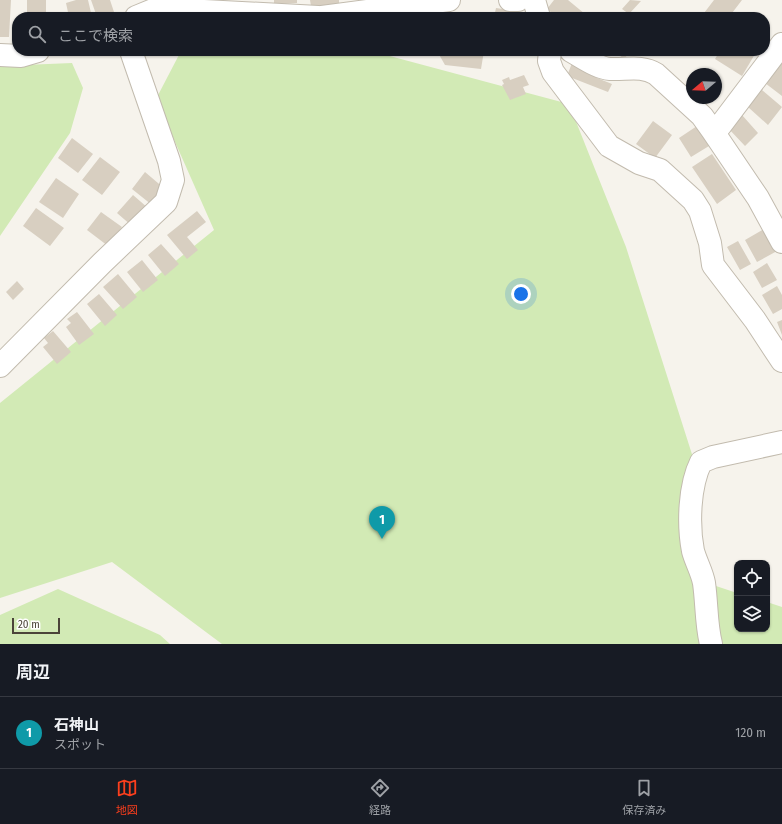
<!DOCTYPE html>
<html lang="ja">
<head>
<meta charset="utf-8">
<style>
	:root { --surface:#171b24; --page:#242831; --text:#f1f3f6; --muted:#9ea1a6; --line:#363941; --accent:#fc3f1d }
	body { margin:0; font-family:"Fira Sans Condensed","Noto Sans JP",sans-serif; background:var(--page); color:var(--text) }
	.controls { position:absolute; right:12px; bottom:12px; display:grid; overflow:hidden; border-radius:8px; box-shadow:0 1px 3px #0004 }
	.controls button { width:36px; height:36px; display:grid; place-items:center; padding:0; border:0; border-bottom:1px solid var(--line); background:var(--surface); color:var(--text); font:20px sans-serif }
	.compass { position:absolute; left:686px; top:68px; width:36px; height:36px; border-radius:50%; background:var(--surface); box-shadow:0 1px 3px #0004; rotate:251deg }
	.scale { position:absolute; left:12px; bottom:10px; width:48px; box-sizing:border-box; padding-left:4px; border:2px solid #4b4439; border-top:0; font-size:11px; line-height:14px; white-space:nowrap; color:#4b4439; -webkit-text-stroke:3px #fff; paint-order:stroke }
	.you { position:absolute; left:521px; top:294px; width:14px; height:14px; margin:-10px; border:3px solid #fff; border-radius:50%; background:#1a73e8; box-shadow:0 0 0 6px #1a73e833 }
	.badge { display:grid; place-items:center; width:26px; height:26px; border-radius:50%; background:var(--accent); color:#fff; font-size:13px; font-weight:700 }
	.pin { position:absolute; translate:-50% -33px; filter:drop-shadow(0 1px 2px #0008) }
	.pin::after { content:''; position:absolute; top:21px; width:14px; height:12px; background:inherit; clip-path:polygon(0 0,100% 0,50% 100%) }
	.list { margin:0; padding:0; list-style:none }
	h2 { display:flex; justify-content:space-between; align-items:center; height:52px; margin:0; padding:0 16px; font-size:17px }
	h2 small { font-size:13px; font-weight:400; color:var(--muted) }
	.list li { display:grid; grid-template-columns:26px 1fr auto; gap:12px; align-items:center; box-sizing:border-box; height:72px; padding:0 16px; border-top:1px solid var(--line) }
	.list b { display:block; font-size:15px; white-space:nowrap }
	.list p { margin:0; font-size:13px; white-space:nowrap; color:var(--muted) }
	.list em { font-size:13px; font-style:normal; color:var(--muted) }
	.icon { flex:none; width:22px; height:22px; fill:none; stroke:currentColor; stroke-width:2; stroke-linecap:round; stroke-linejoin:round }
	.map { position:relative; flex:none; width:782px; height:644px; overflow:hidden }
	.search { position:absolute; background:var(--surface); box-shadow:0 1px 3px #0004; left:12px; right:12px; top:12px; height:44px; display:flex; align-items:center; gap:10px; box-sizing:border-box; padding:0 14px; border-radius:16px; color:var(--muted); font-size:15px }
	.sheet { height:124px; background:var(--surface) }
	nav { display:flex; justify-content:space-around; align-items:center; box-sizing:border-box; height:56px; border-top:1px solid var(--line); background:var(--surface); font-size:11px; color:var(--muted) }
	nav a { display:grid; justify-items:center; gap:2px }
	nav .on { color:var(--accent) }
	.map>svg:first-child { display:block }
</style>
</head>
<body>
<div class="map">
<svg width="782" height="644" viewBox="0 0 782 644">
	<rect width="100%" height="100%" fill="#f6f3ec"/>
	<!-- green -->
	<path fill="#d2eab5" d="M181 51H371L569 104 626 247 697 470 704 582 737 593V629H767V602L782 607V644H222L112 562 0 598V403L214 230 156 99Z
		M72 63 83 88 70 133 0 236V66Z
		M58 589 160 635 170 644H0V615Z"/>
	<!-- building -->
	<path fill="#d8cfc1" d="M0 0H11L9 37H0Z
		M27 0H46V15L60 17H27Z
		M76 0H88L92 17H69L66 3Z
		M91 0H110L115 15 97 17Z
		M274 0H297V3L274 4Z
		M310 0H339V4L311 6Z
		M554 0H568L585 14 583 17H551L550 16 552 13 547 9Z
		M630 0 641 1 629 14 622 9Z
		M714 0H742L729 17H701Z
		M496 8 529 13V17H494Z
		M437 51H448L450 54 461 56 462 51H484L481 69 445 65Z
		M614 51H631L624 59Z
		M720 51H750L755 54 742 76 715 59Z
		M782 62V96L765 83Z
		M572 63 598 74 597 78 612 84 608 92 567 76Z
		M524 75 529 85 523 87 526 94 510 100 502 85 504 84 502 80 509 77 510 80Z
		M762 90 782 107 768 125 748 107Z
		M742 115 758 133 745 146 728 128Z
		M653 121 672 135 655 158 636 144Z
		M697 126 709 146 691 157 679 138Z
		M72 138 93 154 78 173 58 158Z
		M712 154 736 190 717 204 692 167Z
		M100 157 120 172 102 195 82 180Z
		M145 172 165 189 152 205 132 189Z
		M56 178 79 194 63 218 39 202Z
		M133 195 148 208 132 226 117 213Z
		M36 208 64 228 50 246 23 226Z
		M197 211 206 222 187 237 198 250 187 259 167 235Z
		M101 212 122 227 108 246 87 230Z
		M764 229 777 251 757 262 745 240Z
		M738 241 751 264 740 270 727 247Z
		M161 244 179 264 165 276 148 255Z
		M142 260 158 280 143 292 127 272Z
		M767 263 777 280 762 288 753 272Z
		M118 274 137 297 123 309 103 287Z
		M17 281 24 289 13 300 6 292Z
		M777 286 782 295V309L773 314 762 295Z
		M99 294 117 315 105 326 87 304Z
		M77 312 94 334 79 345 66 327 71 323 67 319Z
		M782 320V335L777 322Z
		M53 331 71 352 57 364 43 347 48 343 44 338Z"/>
	<g fill="none" stroke-linecap="round" stroke-linejoin="round">
		<defs>
			<path id="minor" d="M510 0H518
				M534 0 539 17
				M136 17 153 10 166 9 318 17
				M322 17 449 0
				M550 51 549 61 553 72 609 146 639 163 660 170 693 200 700 211 710 243 713 265 755 320 782 361
				M571 51C582 57 597 68 610 69 626 70 642 65 656 74L702 116 712 130 758 198 782 242
				M0 55 21 56 38 51
				M712 130 720 126 782 44
				M0 366 102 263 166 202 173 180 169 161 131 51
				M711 644C706 624 707 604 704 583 702 572 696 562 693 551 688 525 689 486 701 462L713 457 782 442"/>
		</defs>
		<!-- minor casing -->
		<use href="#minor" stroke="#c2bbae" stroke-width="24"/>
		<!-- minor -->
		<use href="#minor" stroke="#fff" stroke-width="22"/>
	</g>
</svg>
<div class="controls">
<button><svg class="icon" aria-label="locate" viewBox="0 0 24 24"><circle cx="12" cy="12" r="6"/><path d="M12 2v4M12 18v4M2 12h4M18 12h4"/></svg></button>
<button><svg class="icon" aria-label="layers" viewBox="0 0 24 24"><path d="M12 4l9 5-9 5-9-5zM3 14l9 5 9-5"/></svg></button>
</div>
<svg class="compass" viewBox="-18 -18 36 36"><path d="M0-13l5 13h-10z" fill="#e53935"/><path d="M0 13l5-13h-10z" fill="#9ea1a6"/></svg>
<div class="scale">20 m</div>
<div class="you"></div>
<div class="pin badge" style="left:382px;top:539px;background:#0f9aa8">1</div>
<div class="search"><svg class="icon" aria-label="search" viewBox="0 0 24 24"><circle cx="10" cy="10" r="6"/><path d="M15 15l6 6"/></svg>ここで検索</div>
</div>
<section class="sheet">
<h2>周辺<small></small></h2>
<ul class="list">
<li><span class="badge" style="background:#0f9aa8">1</span><div><b>石神山</b><p>スポット</p></div><em>120 m</em></li>
</ul>
</section>
<nav>
<a class="on"><svg class="icon" aria-label="map" viewBox="0 0 24 24"><path d="M3 6l6-2 6 2 6-2v14l-6 2-6-2-6 2zM9 4v14M15 6v14"/></svg>地図</a>
<a><svg class="icon" aria-label="directions" viewBox="0 0 24 24"><path d="M12 3l9 9-9 9-9-9zM9 14v-3h6M13 9l2 2-2 2"/></svg>経路</a>
<a><svg class="icon" aria-label="saved" viewBox="0 0 24 24"><path d="M7 4h10v16l-5-4-5 4z"/></svg>保存済み</a>
</nav>
</body>
</html>
